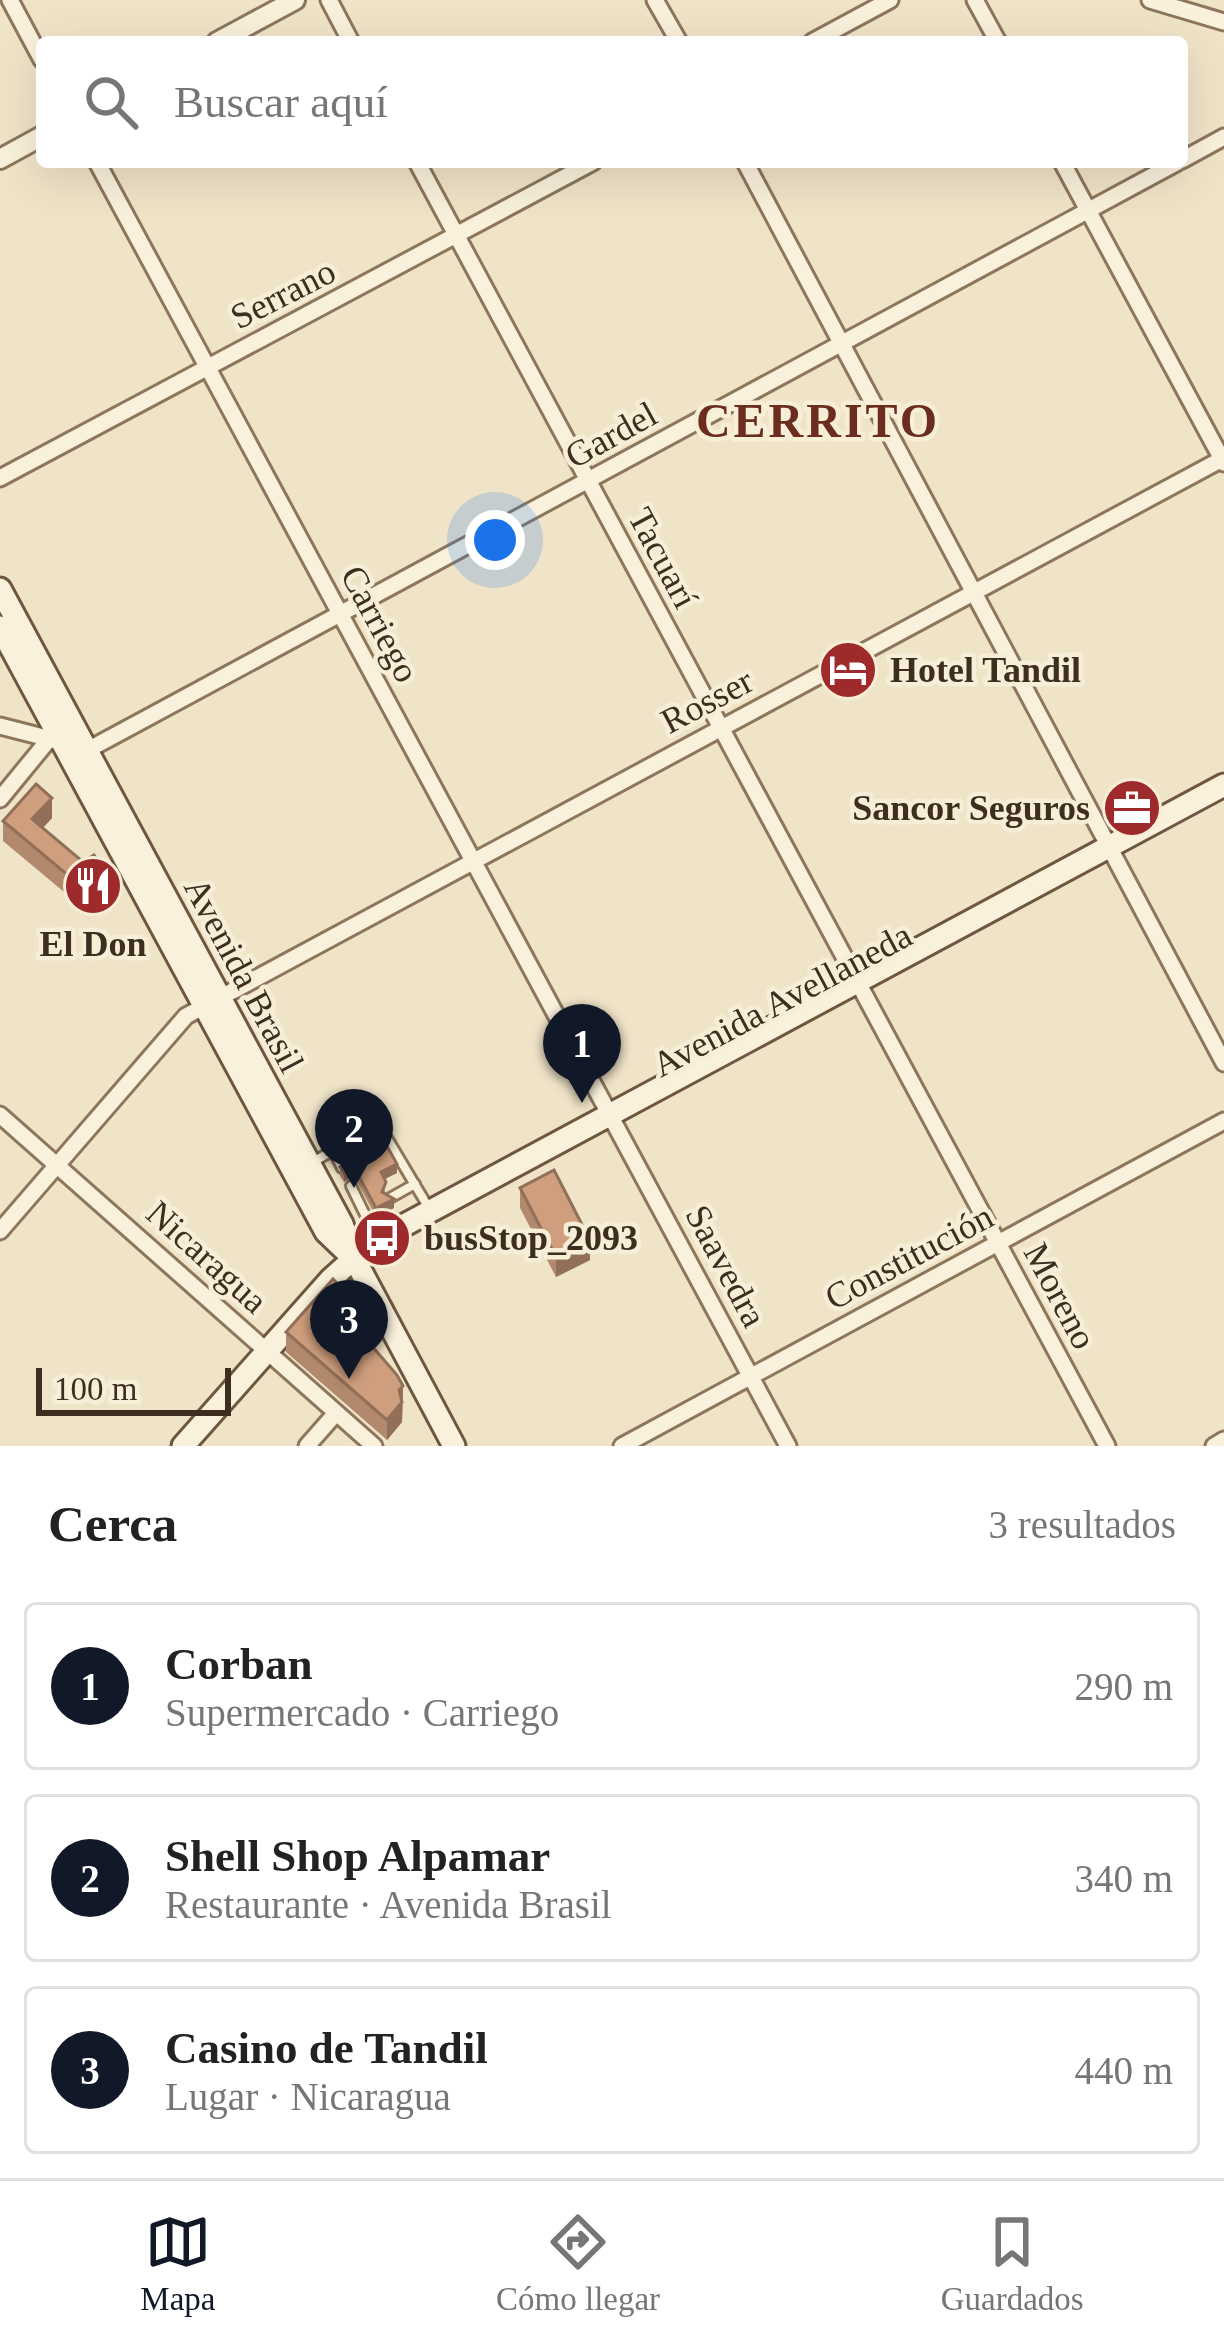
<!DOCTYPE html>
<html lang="es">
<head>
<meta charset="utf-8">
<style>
	:root { --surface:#fff; --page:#f6f6f6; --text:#222; --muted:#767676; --line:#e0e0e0; --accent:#111827 }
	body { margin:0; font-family:Georgia,serif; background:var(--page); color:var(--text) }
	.scale { position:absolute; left:36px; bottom:30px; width:195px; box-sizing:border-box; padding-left:12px; border:6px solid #3d2e20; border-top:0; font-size:33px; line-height:42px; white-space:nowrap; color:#3d2e20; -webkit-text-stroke:9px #f7eed8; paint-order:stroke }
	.you { position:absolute; left:495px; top:540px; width:42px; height:42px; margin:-30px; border:9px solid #fff; border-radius:50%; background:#1a73e8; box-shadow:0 0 0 18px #1a73e833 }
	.badge { display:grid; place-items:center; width:78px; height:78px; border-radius:50%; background:var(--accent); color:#fff; font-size:39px; font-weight:700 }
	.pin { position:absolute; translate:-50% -99px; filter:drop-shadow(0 3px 6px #0008) }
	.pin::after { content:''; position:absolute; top:63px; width:42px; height:36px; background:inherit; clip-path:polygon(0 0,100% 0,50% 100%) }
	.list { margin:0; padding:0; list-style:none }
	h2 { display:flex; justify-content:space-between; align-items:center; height:156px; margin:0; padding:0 48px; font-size:51px }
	h2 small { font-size:39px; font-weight:400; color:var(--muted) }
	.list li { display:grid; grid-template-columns:78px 1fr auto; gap:36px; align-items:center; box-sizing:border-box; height:168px; margin:0 24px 24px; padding:0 24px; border:3px solid var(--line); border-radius:12px }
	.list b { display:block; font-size:45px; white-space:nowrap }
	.list p { margin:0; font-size:39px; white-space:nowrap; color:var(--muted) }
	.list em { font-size:39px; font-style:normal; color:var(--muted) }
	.icon { flex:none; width:66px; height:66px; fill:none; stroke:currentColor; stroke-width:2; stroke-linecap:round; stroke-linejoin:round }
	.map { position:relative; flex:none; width:1224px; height:1446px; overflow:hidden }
	.search { position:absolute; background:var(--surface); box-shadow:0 12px 48px #0002; left:36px; right:36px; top:36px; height:132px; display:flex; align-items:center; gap:30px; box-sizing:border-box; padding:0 42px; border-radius:12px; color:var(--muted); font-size:45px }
	.sheet { height:732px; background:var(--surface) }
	nav { display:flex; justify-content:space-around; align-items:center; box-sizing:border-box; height:168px; border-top:3px solid var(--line); background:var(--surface); font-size:33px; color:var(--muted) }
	nav a { display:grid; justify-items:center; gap:6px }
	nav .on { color:var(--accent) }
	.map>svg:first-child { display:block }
</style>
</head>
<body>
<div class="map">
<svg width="1224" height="1446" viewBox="0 0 1224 1446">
	<rect width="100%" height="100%" fill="#f0e4c8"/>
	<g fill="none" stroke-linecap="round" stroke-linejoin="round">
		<defs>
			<path id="service" d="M360 1134 367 1131 387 1138 430 1210
				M333 1150 342 1168
				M311 1163 341 1146
				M351 1186 377 1239
				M390 1198 415 1184"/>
			<path id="minor" d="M10 0 42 60
				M329 0 351 42
				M655 0 679 42
				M975 0 998 42
				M1150 0 1224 22
				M812 42 890 0
				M1182 160 1224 137
				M97 162 788 1446
				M417 162 1107 1446
				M745 162 1224 1063
				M1062 162 1224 463
				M0 478 593 162
				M0 726 51 739
				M82 753 1178 162
				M0 799 46 743 65 731
				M0 1115 374 1446
				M0 1231 186 1016 1224 458
				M307 1446 336 1413
				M622 1446 1224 1121
				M1214 1446 1224 1440"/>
			<path id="tertiary" d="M217 42 295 0
				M0 159 42 136"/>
			<path id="secondary" d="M0 589 342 1224 355 1260 454 1446
				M0 627 326 1232 350 1255
				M183 1446 331 1279 371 1243 1224 785"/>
		</defs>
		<!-- service casing -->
		<use href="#service" stroke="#8d765c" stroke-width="14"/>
		<!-- minor casing -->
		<use href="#minor" stroke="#8d765c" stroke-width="21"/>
		<!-- tertiary casing -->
		<use href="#tertiary" stroke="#8d765c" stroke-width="24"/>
		<!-- secondary casing -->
		<use href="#secondary" stroke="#6f573f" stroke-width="27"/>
		<!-- service -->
		<use href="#service" stroke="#faf1dc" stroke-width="8"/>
		<!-- minor -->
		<use href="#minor" stroke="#faf1dc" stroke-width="15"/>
		<!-- tertiary -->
		<use href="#tertiary" stroke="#faf1dc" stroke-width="18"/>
		<!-- secondary -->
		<use href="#secondary" stroke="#faf1dc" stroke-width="21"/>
	</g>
	<!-- wall -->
	<path fill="#b2896c" d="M52 818 43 828 106 892 88 912 3 841V821Z
		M329 1115 356 1127 354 1130 370 1144 397 1173 384 1179 385 1193 394 1208 376 1217 356 1180 350 1178 344 1182 340 1176V1167L348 1162 345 1153 346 1141 344 1138 337 1139 329 1125Z
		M520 1188 590 1260 556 1277 520 1208Z
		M286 1332 365 1338 403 1386 402 1422 387 1440 286 1352Z"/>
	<!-- shaded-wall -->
	<path fill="#916f58" d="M52 798V818L32 839V819Z
		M106 872V892L88 912V892Z
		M397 1164V1173L381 1181V1172Z
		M350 1169V1178L344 1182V1173Z
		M394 1199V1208L376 1217V1208Z
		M590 1240V1260L556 1277V1257Z
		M403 1386 402 1422 387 1440V1420L399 1390Z"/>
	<!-- building -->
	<path fill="#cf9f7d" stroke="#916f58" stroke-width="3" d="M36 784 52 798 32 819 83 862 94 855 106 872 88 892 3 821Z
		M350 1105 356 1118 352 1123 354 1131 364 1132 370 1144 382 1137 397 1164 381 1172 386 1182 382 1192 394 1199 376 1208 356 1171 350 1169 344 1173 340 1167 350 1161 345 1144 349 1136 344 1129 337 1130 329 1115Z
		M554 1170 590 1240 556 1257 520 1188Z
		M333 1279 358 1304 365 1338 397 1375 403 1386 399 1390 402 1402 387 1420 286 1332Z"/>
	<!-- icons -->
	<defs>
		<symbol id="hotel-disc" viewBox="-11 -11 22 22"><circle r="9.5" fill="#9e2a2b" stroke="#f7eed8"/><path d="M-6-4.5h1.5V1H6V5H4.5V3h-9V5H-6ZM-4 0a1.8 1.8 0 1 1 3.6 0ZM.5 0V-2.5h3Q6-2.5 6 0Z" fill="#fff"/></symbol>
		<symbol id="office-disc" viewBox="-11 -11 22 22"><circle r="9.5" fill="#9e2a2b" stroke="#f7eed8"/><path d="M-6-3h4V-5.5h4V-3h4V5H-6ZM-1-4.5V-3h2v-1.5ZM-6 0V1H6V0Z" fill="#fff"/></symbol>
		<symbol id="restaurant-disc" viewBox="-11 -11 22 22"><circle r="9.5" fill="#9e2a2b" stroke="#f7eed8"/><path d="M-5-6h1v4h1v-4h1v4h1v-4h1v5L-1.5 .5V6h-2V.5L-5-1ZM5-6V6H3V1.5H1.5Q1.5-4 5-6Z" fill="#fff"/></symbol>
		<symbol id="bus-disc" viewBox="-11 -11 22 22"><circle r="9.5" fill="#9e2a2b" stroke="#f7eed8"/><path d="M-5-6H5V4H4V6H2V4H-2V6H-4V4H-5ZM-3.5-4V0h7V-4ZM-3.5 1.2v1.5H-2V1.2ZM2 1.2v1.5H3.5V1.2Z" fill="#fff"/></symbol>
	</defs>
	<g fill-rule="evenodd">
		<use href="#hotel-disc" x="815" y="637" width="66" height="66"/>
		<use href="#office-disc" x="1099" y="775" width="66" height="66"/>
		<use href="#restaurant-disc" x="60" y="853" width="66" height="66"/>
		<use href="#bus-disc" x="349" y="1205" width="66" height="66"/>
	</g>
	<g text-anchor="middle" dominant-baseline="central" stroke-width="9" stroke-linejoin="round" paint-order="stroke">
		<!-- street labels -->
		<g font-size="36" fill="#3d2e20" stroke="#f7eed8">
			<text transform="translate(283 294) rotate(-27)">Serrano</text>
			<text transform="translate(611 435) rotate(-29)">Gardel</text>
			<text transform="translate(663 558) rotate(62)">Tacuarí</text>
			<text transform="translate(380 624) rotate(62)">Carriego</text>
			<text transform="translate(707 701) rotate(-28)">Rosser</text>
			<text transform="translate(244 975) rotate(62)">Avenida Brasil</text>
			<text transform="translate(782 1000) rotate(-28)">Avenida Avellaneda</text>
			<text transform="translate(207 1257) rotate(42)">Nicaragua</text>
			<text transform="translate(909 1257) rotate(-28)">Constitución</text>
			<text transform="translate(726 1266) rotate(62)">Saavedra</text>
			<text transform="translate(1060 1296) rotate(62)">Moreno</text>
		</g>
		<!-- poi labels -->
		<g font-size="36" font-weight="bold" fill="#3d2e20" stroke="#f7eed8" text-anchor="start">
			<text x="890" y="670">Hotel Tandil</text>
			<text x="1090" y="808" text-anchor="end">Sancor Seguros</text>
			<text x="93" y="944" text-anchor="middle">El Don</text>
			<text x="424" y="1238">busStop_2093</text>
		</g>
		<!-- district labels -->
		<g font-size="48" font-weight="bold" letter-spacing="3" fill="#6b2e1e" stroke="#f7eed8">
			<text x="818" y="420">CERRITO</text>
		</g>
	</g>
</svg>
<div class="scale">100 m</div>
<div class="you"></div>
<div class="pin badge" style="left:582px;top:1103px">1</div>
<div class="pin badge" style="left:354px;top:1188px">2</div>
<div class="pin badge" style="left:349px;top:1379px">3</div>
<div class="search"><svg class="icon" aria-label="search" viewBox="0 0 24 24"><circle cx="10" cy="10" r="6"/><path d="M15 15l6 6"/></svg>Buscar aquí</div>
</div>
<section class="sheet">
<h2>Cerca<small>3 resultados</small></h2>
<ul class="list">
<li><span class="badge">1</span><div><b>Corban</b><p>Supermercado · Carriego</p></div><em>290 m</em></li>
<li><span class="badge">2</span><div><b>Shell Shop Alpamar</b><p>Restaurante · Avenida Brasil</p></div><em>340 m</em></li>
<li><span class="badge">3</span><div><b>Casino de Tandil</b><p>Lugar · Nicaragua</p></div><em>440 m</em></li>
</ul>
</section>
<nav>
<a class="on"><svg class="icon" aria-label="map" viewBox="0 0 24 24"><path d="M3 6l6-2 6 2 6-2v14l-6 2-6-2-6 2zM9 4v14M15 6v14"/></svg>Mapa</a>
<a><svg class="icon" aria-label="directions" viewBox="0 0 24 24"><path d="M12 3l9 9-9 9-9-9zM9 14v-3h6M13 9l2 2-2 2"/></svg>Cómo llegar</a>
<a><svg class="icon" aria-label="saved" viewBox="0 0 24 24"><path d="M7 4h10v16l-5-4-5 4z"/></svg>Guardados</a>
</nav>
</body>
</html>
